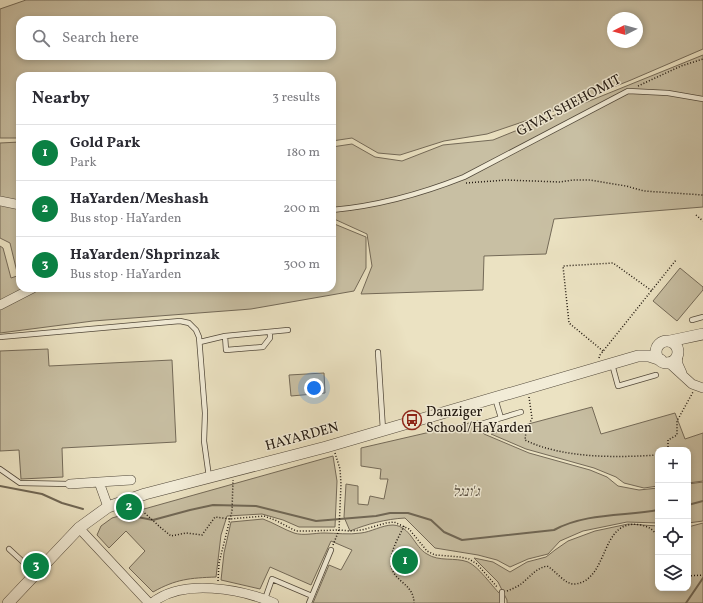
<!DOCTYPE html>
<html lang="en">
<head>
<meta charset="utf-8">
<style>
	:root { --surface:#fff; --page:#f2f2f3; --text:#2b2b33; --muted:#7c7c81; --line:#e1e1e2; --accent:#0b8043 }
	body { margin:0; font-family:Vollkorn,"Frank Ruhl Libre",serif; background:var(--page); color:var(--text) }
	.controls { position:absolute; right:12px; bottom:12px; display:grid; overflow:hidden; border-radius:8px; box-shadow:0 2px 6px #0003 }
	.controls button { width:36px; height:36px; display:grid; place-items:center; padding:0; border:0; border-bottom:1px solid var(--line); background:var(--surface); color:var(--text); font:20px sans-serif }
	.compass { position:absolute; left:607px; top:12px; width:36px; height:36px; border-radius:50%; background:var(--surface); box-shadow:0 2px 6px #0003; rotate:264deg }
	.you { position:absolute; left:314px; top:388px; width:14px; height:14px; margin:-10px; border:3px solid #fff; border-radius:50%; background:#1a73e8; box-shadow:0 0 0 6px #1a73e833 }
	.badge { display:grid; place-items:center; width:26px; height:26px; border-radius:50%; background:var(--accent); color:#fff; font-size:13px; font-weight:700 }
	.pin { position:absolute; translate:-50% -50%; border:2px solid #fff; box-shadow:0 1px 4px #0006 }
	.list { margin:0; padding:0; list-style:none }
	h2 { display:flex; justify-content:space-between; align-items:center; height:52px; margin:0; padding:0 16px; font-size:17px }
	h2 small { font-size:13px; font-weight:400; color:var(--muted) }
	.list li { display:grid; grid-template-columns:26px 1fr auto; gap:12px; align-items:center; box-sizing:border-box; height:56px; padding:0 16px; border-top:1px solid var(--line) }
	.list b { display:block; font-size:15px; white-space:nowrap }
	.list p { margin:0; font-size:13px; white-space:nowrap; color:var(--muted) }
	.list em { font-size:13px; font-style:normal; color:var(--muted) }
	.icon { flex:none; width:22px; height:22px; fill:none; stroke:currentColor; stroke-width:2; stroke-linecap:round; stroke-linejoin:round }
	.map { position:relative; flex:none; width:703px; height:603px; overflow:hidden }
	.search { position:absolute; background:var(--surface); box-shadow:0 2px 6px #0003; left:16px; top:16px; width:320px; height:44px; display:flex; align-items:center; gap:10px; box-sizing:border-box; padding:0 14px; border-radius:12px; color:var(--muted); font-size:15px }
	.panel { position:absolute; background:var(--surface); box-shadow:0 2px 6px #0003; left:16px; top:72px; width:320px; height:220px; border-radius:12px }
	.map>svg:first-child { display:block }
</style>
</head>
<body>
<div class="map">
<svg width="703" height="603" viewBox="0 0 703 603">
	<rect width="100%" height="100%" fill="#ebe2c2"/>
	<filter id="stains"><feTurbulence type="fractalNoise" baseFrequency=".005" numOctaves="4"/><feColorMatrix values="0 0 0 0 .2 0 0 0 0 .09 0 0 0 0 .02 0 0 0 .5 -.17"/></filter>
	<radialGradient id="worn" r=".72"><stop offset=".6" stop-color="#630" stop-opacity="0"/><stop offset="1" stop-color="#630" stop-opacity=".3"/></radialGradient>
	<!-- green -->
	<path fill="#c8bfa3" stroke="#746a58" fill-rule="evenodd" d="M26 0H703V49L631 80 546 114 487 134 444 141 400 155 378 153 352 138 332 141V76H20V138H0V9ZM613 18H637V42H613ZM20 20H332V56H20Z
		M703 55V207L554 219 546 254 484 256 483 290 361 294 372 266 367 234 332 218V147L352 144 375 157 402 161 443 145 493 140Z
		M20 142V271L17 272 10 243 0 238V143Z
		M332 223 366 237V268L354 291 251 309 93 321 0 333V246L3 248 11 278 20 275V288H332Z
		M680 268 703 287V290L677 321 653 301Z
		M48 349 49 366 172 360 176 442 62 448 63 477 21 479 19 450 0 451V351Z
		M324 373 325 393 291 396 289 375Z
		M592 407 601 434 675 413 685 439 703 433V481L688 483V450H658V486L644 488 624 483 616 477 594 468 526 449 491 434Z
		M478 421 484 434 529 453 590 470 607 477 618 486 639 490 658 488V523L627 522 583 531 560 541 548 554 528 559 510 567 497 560 478 555 435 548 405 518C386 519 367 524 350 531L344 517 346 484 358 486V504L368 505 370 496 384 499 388 479H380L381 469 361 466V448Z
		M333 456 337 481 335 527H299L283 520 262 514 227 516 221 535 216 577C190 578 176 579 153 592L129 568 145 551 126 531 109 548 97 535 101 526 112 518Z
		M703 482V521L688 523V484Z
		M263 519C274 523 283 529 294 533 303 536 315 533 324 533 337 533 348 535 361 533 371 532 382 525 393 525 411 526 414 547 427 554 439 562 455 557 468 562 479 567 491 585 500 594V603H313L329 565 341 570 352 550 331 541 311 585 270 567 260 589 221 580 224 553 231 522Z
		M703 523V603H507V600L498 582 474 558 493 562 510 572 527 562 546 557 555 550 568 541 595 531 628 524 658 526V588H688V527Z"/>
	<g fill="none" stroke-linecap="round" stroke-linejoin="round">
		<!-- stream -->
		<path stroke="#706755" stroke-width="2" d="M0 486 42 494 62 503 83 509
			M688 505 703 501
			M132 516 153 520 190 510 213 505 256 506 316 521 376 516 390 513H408L431 520 444 532 462 540 554 530C585 513 624 516 658 510
			M686 603 703 578"/>
		<defs>
			<path id="service" d="M332 210C378 206 421 194 464 177L628 91 668 93 703 99
				M692 320 703 317
				M225 336 226 350 263 347 270 338V332
				M0 337 180 321 189 323 196 330 199 337 205 413 204 441 209 477
				M200 342 225 336 288 330
				M378 352 383 430
				M612 364 618 386 656 375
				M495 398 501 418
				M481 424 521 412
				M0 469 20 483 70 484
				M9 549 35 573
				M265 599 272 579 312 596
				M309 603 331 550
				M502 603V592"/>
			<path id="minor" d="M0 201 20 205
				M0 305 33 288
				M677 356 678 364 682 373
				M668 362 692 384 703 388
				M99 482 131 480
				M70 484 99 482 108 507
				M79 528 149 603
				M152 603C183 578 241 589 274 603"/>
			<path id="tertiary" d="M670 341 703 334
				M656 352a11 11 0 1 1 22 0a11 11 0 1 1-22 0Z
				M8 603 79 528 108 507 145 494 326 447 638 356H649L661 360"/>
		</defs>
		<!-- service casing -->
		<use href="#service" stroke="#52493b" stroke-width="6"/>
		<!-- minor casing -->
		<use href="#minor" stroke="#52493b" stroke-width="10"/>
		<!-- tertiary casing -->
		<use href="#tertiary" stroke="#52493b" stroke-width="12"/>
		<!-- path -->
		<path stroke="#1f160e" stroke-width="1.5" stroke-dasharray="1 2" stroke-linecap="butt" d="M638 86 681 66 703 59
			M466 183 506 180 560 182 573 180H590L626 186 644 191 703 195
			M696 215 703 221
			M603 351 569 323 563 266 613 263 652 291
			M599 358 600 355 676 260
			M529 397 532 418 526 432 525 440C561 458 616 458 656 455
			M668 450V440L677 435V421L693 392
			M138 507 160 527 171 536 186 533 202 535 215 517 230 519 264 516 275 520 296 531H309L339 530 350 531 362 530 386 523 394 522 409 529 427 551 435 555 460 557 469 559 477 564 497 587
			M404 526C399 537 391 549 391 561 390 582 414 582 414 603
			M333 545 339 530 341 484 340 469 335 453
			M688 576 703 575
			M218 581 219 563 232 511 233 480
			M507 591C512 589 517 587 521 584 530 577 536 568 547 566 555 570 565 585 575 584 610 580 599 517 641 525 649 527 653 529 658 537"/>
		<!-- service -->
		<use href="#service" stroke="#f2ecd7" stroke-width="4.5"/>
		<!-- minor -->
		<use href="#minor" stroke="#f2ecd7" stroke-width="9"/>
		<!-- tertiary -->
		<use href="#tertiary" stroke="#f2ecd7" stroke-width="11"/>
	</g>
	<!-- icons -->
	<defs>
		<symbol id="bus-ring" viewBox="-11 -11 22 22"><circle r="9.5" fill="#f2ecd7" stroke="#8f2418" stroke-width="1.5"/><path d="M-5-6H5V4H4V6H2V4H-2V6H-4V4H-5ZM-3.5-4V0h7V-4ZM-3.5 1.2v1.5H-2V1.2ZM2 1.2v1.5H3.5V1.2Z" fill="#8f2418"/></symbol>
	</defs>
	<g fill-rule="evenodd">
		<use href="#bus-ring" x="401" y="409" width="22" height="22"/>
	</g>
	<g text-anchor="middle" dominant-baseline="central" stroke-width="3" stroke-linejoin="round" paint-order="stroke">
		<!-- street labels -->
		<g font-size="14" fill="#1f160e" stroke="#f2ecd7">
			<text transform="translate(569 106) rotate(-28)">GIVAT SHEHOMIT</text>
			<text transform="translate(302 437) rotate(-15)">HAYARDEN</text>
		</g>
		<!-- poi labels -->
		<g font-size="14" fill="#1f160e" stroke="#f2ecd7" text-anchor="start">
			<text x="426" y="412">Danziger<tspan x="426" dy="16">School/HaYarden</tspan></text>
		</g>
		<!-- park labels -->
		<g font-size="14" font-style="italic" fill="#5a5142" stroke="#f2ecd7">
			<text x="466" y="492">ג'ונגל</text>
		</g>
	</g>
	<rect width="100%" height="100%" filter="url(#stains)"/>
	<rect width="100%" height="100%" fill="url(#worn)"/>
</svg>
<div class="controls">
<button>+</button>
<button>−</button>
<button><svg class="icon" aria-label="locate" viewBox="0 0 24 24"><circle cx="12" cy="12" r="6"/><path d="M12 2v4M12 18v4M2 12h4M18 12h4"/></svg></button>
<button><svg class="icon" aria-label="layers" viewBox="0 0 24 24"><path d="M12 4l9 5-9 5-9-5zM3 14l9 5 9-5"/></svg></button>
</div>
<svg class="compass" viewBox="-18 -18 36 36"><path d="M0-13l5 13h-10z" fill="#e53935"/><path d="M0 13l5-13h-10z" fill="#7c7c81"/></svg>
<div class="you"></div>
<div class="pin badge" style="left:405px;top:561px">1</div>
<div class="pin badge" style="left:129px;top:507px">2</div>
<div class="pin badge" style="left:36px;top:566px">3</div>
<div class="search"><svg class="icon" aria-label="search" viewBox="0 0 24 24"><circle cx="10" cy="10" r="6"/><path d="M15 15l6 6"/></svg>Search here</div>
<section class="panel">
<h2>Nearby<small>3 results</small></h2>
<ul class="list">
<li><span class="badge">1</span><div><b>Gold Park</b><p>Park</p></div><em>180 m</em></li>
<li><span class="badge">2</span><div><b>HaYarden/Meshash</b><p>Bus stop · HaYarden</p></div><em>200 m</em></li>
<li><span class="badge">3</span><div><b>HaYarden/Shprinzak</b><p>Bus stop · HaYarden</p></div><em>300 m</em></li>
</ul>
</section>
</div>
</body>
</html>
